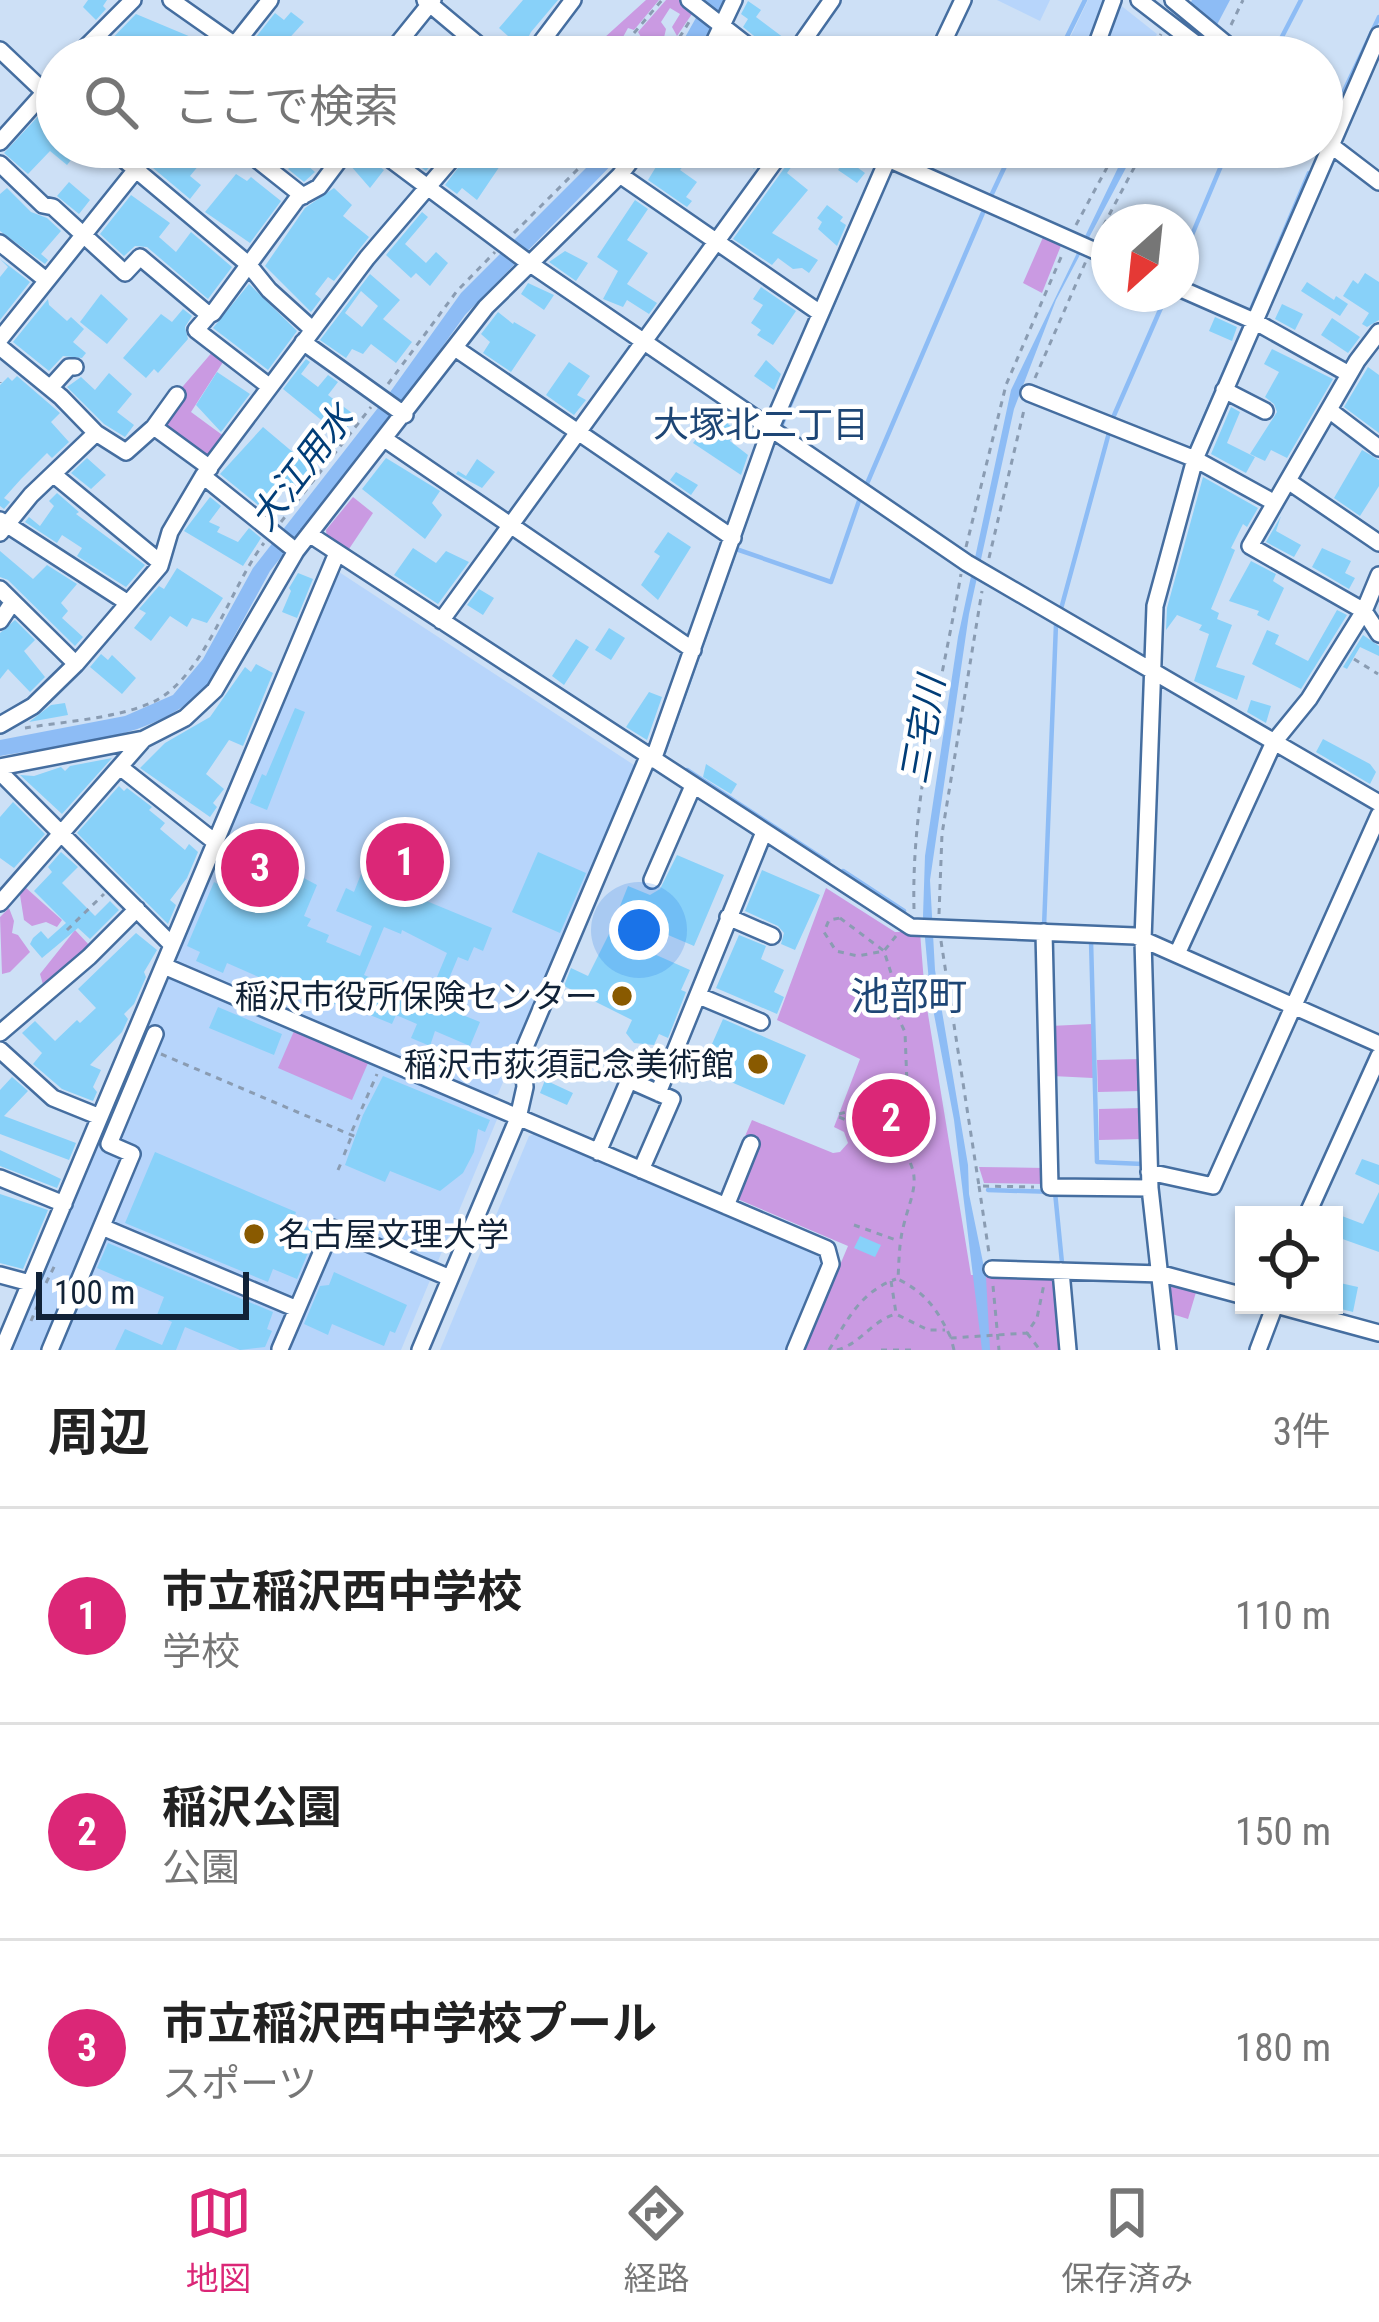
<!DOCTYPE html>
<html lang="ja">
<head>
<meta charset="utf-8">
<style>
	:root { --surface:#fff; --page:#f2f2f2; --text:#222; --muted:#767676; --line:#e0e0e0; --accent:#db2777 }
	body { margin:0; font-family:"Roboto Condensed","Noto Sans JP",sans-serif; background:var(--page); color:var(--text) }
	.controls { position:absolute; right:36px; bottom:36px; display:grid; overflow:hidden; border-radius:0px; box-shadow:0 3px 9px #0004 }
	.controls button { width:108px; height:108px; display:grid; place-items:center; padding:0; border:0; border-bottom:3px solid var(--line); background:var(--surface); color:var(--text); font:60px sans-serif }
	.compass { position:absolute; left:1091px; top:204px; width:108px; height:108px; border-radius:50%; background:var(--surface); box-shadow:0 3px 9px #0004; rotate:207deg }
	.scale { position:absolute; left:36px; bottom:30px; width:213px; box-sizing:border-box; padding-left:12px; border:6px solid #112237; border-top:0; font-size:33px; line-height:42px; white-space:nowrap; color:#112237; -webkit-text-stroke:9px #fff; paint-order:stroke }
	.you { position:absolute; left:639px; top:930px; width:42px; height:42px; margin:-30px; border:9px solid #fff; border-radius:50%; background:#1a73e8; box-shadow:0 0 0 18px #1a73e833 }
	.badge { display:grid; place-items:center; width:78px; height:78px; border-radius:50%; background:var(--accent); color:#fff; font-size:39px; font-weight:700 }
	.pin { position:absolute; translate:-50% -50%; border:6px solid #fff; box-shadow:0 3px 12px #0006 }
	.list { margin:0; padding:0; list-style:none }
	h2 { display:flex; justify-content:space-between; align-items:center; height:156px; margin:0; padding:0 48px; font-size:51px }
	h2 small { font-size:39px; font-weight:400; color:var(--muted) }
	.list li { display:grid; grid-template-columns:78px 1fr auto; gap:36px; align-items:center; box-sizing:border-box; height:216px; padding:0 48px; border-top:3px solid var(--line) }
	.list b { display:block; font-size:45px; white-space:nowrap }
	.list p { margin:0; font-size:39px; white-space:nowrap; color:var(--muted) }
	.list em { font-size:39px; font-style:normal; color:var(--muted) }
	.icon { flex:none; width:66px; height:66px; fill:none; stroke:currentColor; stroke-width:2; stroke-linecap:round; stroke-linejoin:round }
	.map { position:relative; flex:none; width:1379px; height:1350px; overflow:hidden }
	.search { position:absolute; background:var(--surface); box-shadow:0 3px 9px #0004; left:36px; right:36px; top:36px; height:132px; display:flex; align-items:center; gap:30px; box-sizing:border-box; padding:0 42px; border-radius:66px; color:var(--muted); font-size:45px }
	.sheet { height:804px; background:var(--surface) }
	nav { display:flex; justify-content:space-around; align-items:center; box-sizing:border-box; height:168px; border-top:3px solid var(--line); background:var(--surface); font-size:33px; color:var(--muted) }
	nav a { display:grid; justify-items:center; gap:6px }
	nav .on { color:var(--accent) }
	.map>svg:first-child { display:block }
</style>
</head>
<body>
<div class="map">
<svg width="1379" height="1350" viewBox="0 0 1379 1350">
	<rect width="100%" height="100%" fill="#cde0f6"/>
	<!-- built -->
	<path fill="#b7d5fb" d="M997 0H1050L1040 21Z
		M1088 0H1114L1157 34 1146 57H1061Z
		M339 572 637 767 498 1094 490 1097 176 964 173 958 333 574Z
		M171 975 495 1113 498 1117 401 1350H9L165 977Z
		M534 1134 821 1255 824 1259 786 1350H440L529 1136Z"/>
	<!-- green -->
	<path fill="#ca9ae2" d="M646 0H659L634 30 628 28 612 57H583Z
		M666 0H679L694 11 677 36 672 27 680 14 670 8 661 22 666 29 663 42 648 57H619L625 48 631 50 641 37 638 32Z
		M1044 235 1062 243 1042 293 1023 283Z
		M214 350 225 359 191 412 225 437 205 459 162 427 178 392Z
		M353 497 373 513 347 552 327 539 326 530Z
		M25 887 62 920 57 927 46 922 32 926 24 920 20 895Z
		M826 888 895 932H920L925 996 971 1275 1056 1276 1063 1350H804L848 1246 721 1192 752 1120 833 1153 840 1152 848 1143 844 1132 834 1127 860 1059 777 1020Z
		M9 908 14 921 12 933 18 935 30 952 10 972 2 974 0 917Z
		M75 930 91 947 44 988 40 974Z
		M1092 1024 1093 1078 1052 1076 1050 1026Z
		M294 1031 368 1063 352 1100 278 1068Z
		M1141 1059V1091L1098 1092 1097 1060Z
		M1142 1108V1139L1099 1140V1109Z
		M979 1167 1045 1168V1184L984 1183Z
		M1170 1282 1197 1289 1188 1319 1169 1313Z"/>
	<!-- water -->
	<path fill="#8dbcf5" d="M706 0H724L696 57H674Z
		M1192 0H1230L1200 57H1162Z
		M607 147H629L465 315 392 417 270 571 207 686C155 741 71 743 0 756V740L125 716 173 695 203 659 253 568 388 395 461 293Z
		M1128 147H1137L1056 300 1014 409 969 614 930 880 935 970 968 1165 969 1194 986 1277 990 1350H982L954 1120 930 993 923 916 925 856 958 637 1011 390Z
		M242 842 292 863 279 893 229 872Z"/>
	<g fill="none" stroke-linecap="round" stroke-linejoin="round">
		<!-- stream -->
		<path stroke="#8dbcf5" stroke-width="4.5" d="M1272 56 1301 0
			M1057 57 1085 0
			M1344 91 1379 17
			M990 198 1014 147
			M1181 261 1229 147
			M1250 312 1309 173
			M1112 420 1167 294
			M782 424 836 297
			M1191 449 1244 326
			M866 486 985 208
			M736 549 831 582 860 498
			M1061 609 1110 429
			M664 752 735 551
			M687 770 828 862
			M843 871 904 911
			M1044 927 1056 624
			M1091 940 1097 1162 1143 1164
			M988 1190 1055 1192 1062 1263"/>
	</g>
	<!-- building -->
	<path fill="#88d1f9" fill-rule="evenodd" d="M88 0H107L103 6 106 9 96 20 83 7Z
		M523 0H558L531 32 518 57H505L499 47 508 36 499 28Z
		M748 1 761 10 756 17 788 41 780 57H774L769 48 743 27 748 19 741 14Z
		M291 12 304 22 284 44 301 57H264L252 42 275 13 284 20Z
		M136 14 191 37 214 52 213 57H94Z
		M45 109 52 115 46 121 57 132V147H97L91 161 78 151 67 165 50 151 28 174 4 153Z
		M195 147H214L190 176 201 185 190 199 153 168 165 152 183 162Z
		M410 147H426L434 153 438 147H446L426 171 404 155Z
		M474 147 482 152 492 147 506 157 477 200 462 188 457 194 445 185Z
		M668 147H699L680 170 697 182 686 197 692 201 687 207 648 180Z
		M730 147H764L768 150 754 169Z
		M360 152 384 170 370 188 350 165Z
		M299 158 315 172 304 182 288 169Z
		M846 159 865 173 857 183 838 170Z
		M788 163 792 166 787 173 808 190 772 233 818 260 809 273 802 268 793 269 778 258 772 265 733 239Z
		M236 174 247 181 251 177 281 201 250 243 205 212Z
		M69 182 90 200 79 214 57 196Z
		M7 188 31 212 47 218 61 231 41 254 48 260 45 264 0 231V194Z
		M334 188 352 205 343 216 369 237 334 281 328 277 315 294 321 299 311 312 265 266 305 208Z
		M131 195 170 223 159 237 176 252 191 232 232 267 208 299 147 247 135 246 124 256 100 234Z
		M635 200 648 209 627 240 648 253 627 284 657 303 649 314 627 300 623 307 603 299 618 271 597 257Z
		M827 205 843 217 840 221 846 225 837 246 818 229 822 222 817 218Z
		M422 212 428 217 405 244 426 263 436 252 448 263 430 286 416 273 411 278 386 255Z
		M565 251 588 263 576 281 549 262Z
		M0 259 30 282 0 320V277L8 267Z
		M1365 273 1379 282V320L1367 327 1362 324 1369 313 1343 296 1353 280 1358 284Z
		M370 274 400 300 383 319 412 342 396 363 371 344 363 354 352 349 346 358 320 340ZM361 291 378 306 362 327 345 313Z
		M1307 282 1334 300 1336 296 1348 304 1340 316 1301 291Z
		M528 283 554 295 544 310 521 294Z
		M249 284 297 331 268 370 213 328Z
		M761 287 796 311 773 345 757 335 761 330 751 323 763 305 753 299Z
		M101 294 128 319 107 344 80 322Z
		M48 299 49 305 67 321 71 317 84 329 73 342 86 353 82 358 63 356 49 371 13 342Z
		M1282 304 1303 314 1295 330 1275 319Z
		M183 309 192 316 185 327 188 339 158 373 154 369 146 378 123 358 161 314 172 322Z
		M498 312 513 324 514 322 536 335 511 372 483 353 490 342 481 334Z
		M1215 317 1237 327 1232 341 1209 331Z
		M1332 318 1360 337 1348 353 1321 335Z
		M1272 349 1333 379 1287 458 1271 450 1265 461 1250 454 1277 412 1274 404 1265 397 1279 372 1264 364Z
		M306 359 310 362 301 374 318 387 328 375 338 382 328 395 356 416 341 436 283 389Z
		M766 360 781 374 774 390 754 376Z
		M569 362 590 376 577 395 586 400 574 415 546 395Z
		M1368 367 1379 375V433L1344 407Z
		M217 372 250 394 221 432 196 405Z
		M109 373 132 394 117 412 134 425 125 437 104 424 67 387 81 377 95 390Z
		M17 376 60 413 51 422 69 442 52 458 47 453 21 479 4 498 10 502 4 509 0 506V385L8 377 12 381Z
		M1231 407 1240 412 1227 443 1255 457 1246 473 1211 454Z
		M720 408 733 417 728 424 737 430 730 441 748 455 741 475 693 443Z
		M263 427 314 470 296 493 280 479 258 505 220 474Z
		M1362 450 1379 460V486L1360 516 1334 498Z
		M87 458 106 475 91 489 71 473Z
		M386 458 440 491 432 503 442 515 425 539 362 489Z
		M477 459 495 472 482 488 456 474 458 471 466 476Z
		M676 472 698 485 691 495 670 480Z
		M1203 477 1258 508 1247 527 1243 524 1231 548 1235 550 1211 609 1219 613 1217 619 1232 625 1216 667 1245 676 1237 700 1194 681 1209 634 1199 630 1202 625 1177 615 1166 630 1167 608Z
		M57 493 79 512 76 514 145 565 126 587 77 556 82 548 62 535 57 543 25 522 29 517 40 526 54 506 49 501Z
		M210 497 221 506 209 522 220 527 217 532 238 542 249 528 261 538 243 566 184 531Z
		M1281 516 1276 531 1301 545 1294 557 1266 542Z
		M668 532 691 547 658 600 641 585 660 556 654 552Z
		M413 548 436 563 446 551 469 562 438 604 394 575Z
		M1322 548 1351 561 1345 573 1355 578 1349 589 1312 567Z
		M0 551 33 579 47 565 77 584 61 603 68 611 62 618 83 637 75 646 8 580 0 577Z
		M1251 561 1276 574 1273 581 1284 588 1269 621 1257 615 1259 611 1229 601Z
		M177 568 223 598 207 623 192 618 187 627 170 616 151 641 134 628 146 613 139 609 159 586 164 589Z
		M298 573 313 579 297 618 282 612 291 591 289 588Z
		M479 589 494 598 483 615 467 605Z
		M1337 610 1347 615 1301 689 1252 664 1267 630 1279 635 1275 644 1308 661Z
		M15 620 35 640 24 651 45 677 30 692 8 669 0 679V633Z
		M609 628 625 638 611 660 595 650Z
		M1363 635 1379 646V656L1360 647 1347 669 1343 667Z
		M576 639 589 647 564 685 552 676Z
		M101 654 108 660 112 655 136 678 122 694 90 667Z
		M256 664 273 673 243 746 229 740 206 774 224 789 213 803 217 807 210 817 140 768 165 743 210 717 245 667 251 672Z
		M649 692 662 697 647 740 626 727Z
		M1251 700 1271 706 1266 723 1247 712Z
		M65 703 68 715 29 722 51 705Z
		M295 708 305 712 267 810 250 803 262 774 266 776Z
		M1323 739 1370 764 1376 772 1370 784 1316 752Z
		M112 758 62 814 20 775 34 776 61 767 65 771 70 766Z
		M706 764 737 784 731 794 703 777Z
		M119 786 124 791 127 788 152 807 149 810 165 823 160 829 185 850 189 844 198 852 187 878 170 900 176 905 168 924 77 833Z
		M13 802 45 834 14 868 0 858V817Z
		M61 852 78 867 62 883 95 916 110 901 119 910 90 939 78 928 42 958 30 944 33 938 41 931 48 939 66 923 34 891 52 872 48 867Z
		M538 852 586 873 590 864 560 933 512 912Z
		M677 855 724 875 694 946 654 929 658 922 620 906 628 886 650 895 660 889Z
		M762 870 820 895 795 950 781 944 784 933 778 926 745 911Z
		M361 874 492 928 483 951 474 947 468 961 458 957 438 1005 480 1022 470 1046 435 1031 430 1046 411 1038 417 1024 396 1015 392 1024 370 1015 374 1006 354 997 348 1011 281 976 277 985 227 963 223 973 196 961 200 952 187 946 214 882 222 886 223 882 282 906 295 876H300L317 885 304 916 311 919 307 926 329 935 326 942 360 956 372 926 336 911 346 888 354 892ZM384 927 401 934 402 930 447 953 427 1001 364 975Z
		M136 933 157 950 144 972 146 977 134 1004 124 1014 128 1019 122 1032 90 1065 101 1070 93 1087 97 1092 93 1101 62 1089 33 1064 42 1053 22 1033 35 1021 55 1041 77 1020 80 1023 96 1008 78 989Z
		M609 934 690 970 681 990 686 992 668 1038 659 1034 654 1045 634 1043 626 1033 632 1020 564 986 571 968 588 976Z
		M739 935 766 946 761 959 784 970 774 992 784 997 777 1014 716 988Z
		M218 1007 282 1034 274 1055 209 1028Z
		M723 1019 806 1055 784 1105 701 1069Z
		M383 1076 490 1120 485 1132 478 1129 474 1152 463 1173 440 1191 390 1171 385 1182 345 1165 363 1115Z
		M12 1077 28 1091 4 1116 76 1143 69 1160 0 1134V1090Z
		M545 1080 573 1093 567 1105 540 1093Z
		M0 1150 61 1179 57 1188 0 1166Z
		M155 1152 296 1212 293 1221 317 1231 297 1279 273 1269 268 1282 125 1223Z
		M1362 1159 1379 1165V1185L1355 1174Z
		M1379 1192V1252L1334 1236V1213L1363 1224Z
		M0 1194 48 1210 23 1269 0 1263Z
		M860 1236 881 1245 875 1257 854 1248Z
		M108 1243 273 1312 267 1329 272 1331 265 1347 240 1350 185 1327 176 1350H115L125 1329 162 1345 172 1322 157 1315 164 1297 97 1268Z
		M334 1272 407 1305 395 1333 390 1331 384 1346 332 1324 328 1335 304 1324 320 1286 329 1285Z
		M1340 1283 1358 1287 1353 1312 1333 1307Z"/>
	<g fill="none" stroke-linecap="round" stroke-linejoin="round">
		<defs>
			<path id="minor" d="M171 0 252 57
				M425 0 493 57
				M689 0 762 57
				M1139 0 1213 57
				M1173 0 1242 57
				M0 50 57 104
				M76 57 133 0
				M225 57 270 0
				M387 57 433 0
				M530 57 573 0
				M707 57 734 0
				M792 57 832 0
				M936 57 963 0
				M1092 57 1113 0
				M1324 140 1379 182
				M0 142 44 93
				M109 147 248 264 269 290 312 329
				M241 147 303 196
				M374 147 529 263 967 563 1379 803
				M872 147 888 159 1109 257
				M0 164 43 205 53 207 125 273 140 257 209 315 196 330 270 387
				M620 175 820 313
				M0 243 46 280
				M1181 289 1254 321 1349 374
				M209 315 213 313 297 199 319 187 349 147
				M1379 332 1357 361 1250 546 1364 611 1379 634
				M0 339 154 147
				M303 342 405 415
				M0 347 61 397 96 433 126 452 154 427 210 468
				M455 348 733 538
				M50 388 69 367H75
				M1224 390 1265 411
				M1029 393 1195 459 1275 503
				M1329 410 1379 448
				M154 427 177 395
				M386 440 693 650
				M53 474 161 563
				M203 476 296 551
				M1288 481 1379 543
				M0 520 128 603
				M0 533 31 495 96 433
				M309 534 911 927 1135 936 1379 1044
				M0 589 76 664
				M0 621 12 603
				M441 621 785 147
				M0 725 33 706 76 664 160 566 170 532 203 476 367 258 462 147
				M653 760 770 430 893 147
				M0 767 144 739
				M120 767 215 842
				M0 772 172 945
				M652 880 693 786
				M0 903 144 739 185 718 215 690 296 551 486 307 620 175 641 147
				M728 917 772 936
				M1044 932 1050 1187 1150 1188
				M1177 954 1274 742 1309 699 1364 611 1379 575
				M164 966 827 1249 831 1264 795 1350
				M699 996 761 1022
				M0 1033 89 957 137 909
				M0 1050 53 1098 100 1117
				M658 1093 764 832
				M598 1152 629 1080 672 1099 641 1170
				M1149 1172 1213 1186 1379 815
				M0 1178 64 1204
				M726 1206 751 1144
				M1307 1215 1379 1056
				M102 1227 297 1309
				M992 1269 1162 1274 1244 1296
				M1061 1271 1068 1350
				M0 1275 30 1283
				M1276 1305 1379 1333
				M280 1349 332 1228 450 1278
				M2 1350 337 553
				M50 1350 132 1154 109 1144 155 1034
				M420 1350 518 1118 525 1087 522 1054 648 757
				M1168 1350 1150 1188 1143 940 1155 606 1195 459 1379 35
				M1258 1350 1275 1305"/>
		</defs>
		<!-- minor casing -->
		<use href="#minor" stroke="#456ea0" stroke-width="20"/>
		<!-- path -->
		<path stroke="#8a9cb2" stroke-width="3" stroke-dasharray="6 6" stroke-linecap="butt" d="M1231 25 1243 0
			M634 33 662 0
			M615 57 625 45
			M651 57 658 49 676 43 691 19
			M1150 57 1161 34
			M1076 225 1118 147
			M514 233 600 147
			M1098 236 1145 147
			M1035 378 1086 261
			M0 382V383
			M388 384 457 291 495 252
			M281 522 371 407
			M966 547 1006 385 1062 255
			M989 558 1024 410
			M1354 659 1378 674
			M25 728C66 721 115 719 153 702 205 677 229 589 264 543
			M914 909C911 797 942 684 961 574
			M939 914 942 834 982 591
			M840 918 884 951 858 956 836 951 824 932 829 920Z
			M67 930 104 894
			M896 936 884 951 891 973 894 1009 905 1032 908 1111 898 1143C925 1178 912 1190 903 1228 899 1244 899 1262 898 1279 927 1294 937 1309 951 1338
			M941 941 979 1186 1034 1187
			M161 1054 356 1137
			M839 1114 864 1107 881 1118 891 1139
			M839 1117 891 1139
			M352 1131 377 1074
			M344 1155 352 1135
			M338 1170 341 1163
			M979 1186 989 1253
			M854 1225 899 1241
			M891 1281 896 1313
			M46 1283 55 1265
			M993 1286 999 1350
			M31 1321 39 1302
			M1027 1333 1040 1350
			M829 1350C848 1319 860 1292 896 1279
			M837 1350C862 1343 871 1321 896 1314L928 1330H945
			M881 1350H914
			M954 1350 951 1338 1027 1333 1037 1318 1044 1284"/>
		<!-- minor -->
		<use href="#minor" stroke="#fff" stroke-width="15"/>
	</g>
	<!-- markers -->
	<g fill="#895a00" stroke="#fff" stroke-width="4.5">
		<circle cx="622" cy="996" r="12"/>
		<circle cx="758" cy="1064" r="12"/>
		<circle cx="254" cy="1234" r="12"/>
	</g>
	<g text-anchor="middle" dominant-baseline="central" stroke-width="9" stroke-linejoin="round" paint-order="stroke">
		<!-- poi labels -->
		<g font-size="33" fill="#112237" stroke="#fff" text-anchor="end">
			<text x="598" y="996">稲沢市役所保険センター</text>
			<text x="734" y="1064">稲沢市荻須記念美術館</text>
			<text x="278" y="1234" text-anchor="start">名古屋文理大学</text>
		</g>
		<!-- neighbourhood labels -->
		<g font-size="36" fill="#1e4675" stroke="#fff">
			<text x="761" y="425">大塚北二丁目</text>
		</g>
		<!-- water labels -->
		<g font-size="36" font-style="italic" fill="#013d77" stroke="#fff">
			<text transform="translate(302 468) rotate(-53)">大江用水</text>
			<text transform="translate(923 730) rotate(-80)">三宅川</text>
		</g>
		<!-- quarter labels -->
		<g font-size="39" fill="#1e4675" stroke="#fff">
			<text x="909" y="997">池部町</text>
		</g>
	</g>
</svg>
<div class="controls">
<button><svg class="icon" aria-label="locate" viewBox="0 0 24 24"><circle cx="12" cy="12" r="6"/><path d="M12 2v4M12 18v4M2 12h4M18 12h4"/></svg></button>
</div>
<svg class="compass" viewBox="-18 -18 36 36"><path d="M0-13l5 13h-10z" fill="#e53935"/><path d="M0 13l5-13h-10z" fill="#767676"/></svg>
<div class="scale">100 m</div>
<div class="you"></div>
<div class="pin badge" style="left:405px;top:862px">1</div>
<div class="pin badge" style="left:891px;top:1118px">2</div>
<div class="pin badge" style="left:260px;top:868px">3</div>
<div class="search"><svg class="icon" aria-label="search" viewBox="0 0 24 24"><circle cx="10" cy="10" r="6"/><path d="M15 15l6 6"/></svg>ここで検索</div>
</div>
<section class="sheet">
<h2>周辺<small>3件</small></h2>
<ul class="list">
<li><span class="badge">1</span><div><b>市立稲沢西中学校</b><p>学校</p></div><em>110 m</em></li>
<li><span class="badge">2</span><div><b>稲沢公園</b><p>公園</p></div><em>150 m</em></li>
<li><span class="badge">3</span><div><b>市立稲沢西中学校プール</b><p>スポーツ</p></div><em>180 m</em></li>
</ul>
</section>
<nav>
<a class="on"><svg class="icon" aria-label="map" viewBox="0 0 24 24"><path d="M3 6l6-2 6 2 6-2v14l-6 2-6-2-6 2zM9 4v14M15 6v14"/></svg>地図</a>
<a><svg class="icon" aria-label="directions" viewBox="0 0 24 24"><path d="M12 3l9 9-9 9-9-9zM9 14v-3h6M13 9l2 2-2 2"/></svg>経路</a>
<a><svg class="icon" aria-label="saved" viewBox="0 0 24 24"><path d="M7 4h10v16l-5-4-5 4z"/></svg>保存済み</a>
</nav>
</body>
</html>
